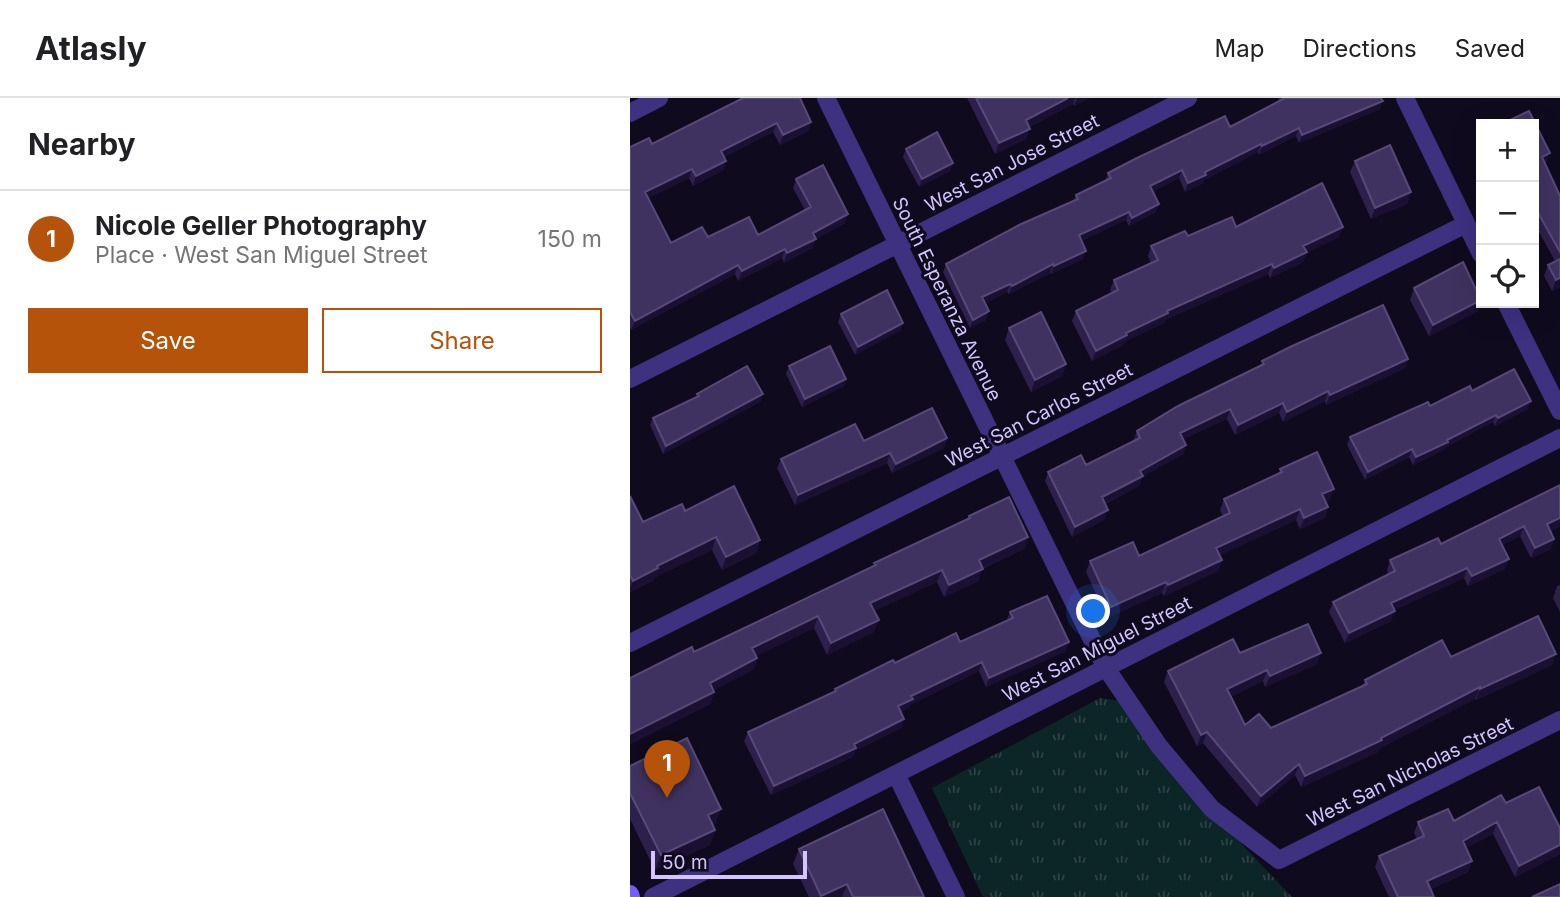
<!DOCTYPE html>
<html lang="en">
<head>
<meta charset="utf-8">
<style>
  body { margin:0; font-family:Inter,sans-serif; background:#f6f6f6; color:#202124 }
  .controls { position:absolute; right:21px; top:21px; display:grid; overflow:hidden; border-radius:0px; box-shadow:0 7px 28px #0002 }
  .controls button { width:63px; height:63px; display:grid; place-items:center; padding:0; border:0; border-bottom:2px solid #e0e0e0; background:#fff; color:#202124; font:35px sans-serif }
  .scale { position:absolute; left:21px; bottom:18px; width:156px; box-sizing:border-box; padding-left:7px; border:4px solid #d3c5ff; border-top:0; font-size:19px; line-height:24px; white-space:nowrap; color:#d3c5ff; -webkit-text-stroke:5px #0f0a1d; paint-order:stroke }
  .you { position:absolute; left:464px; top:514px; width:24px; height:24px; margin:-18px; border:5px solid #fff; border-radius:50%; background:#1a73e8; box-shadow:0 0 0 10px #1a73e833 }
  .badge { display:grid; place-items:center; width:46px; height:46px; border-radius:50%; background:#b45309; color:#fff; font-size:23px; font-weight:700 }
  .pin { position:absolute; translate:-50% -58px; filter:drop-shadow(0 2px 4px #0008) }
  .pin::after { content:''; position:absolute; top:37px; width:24px; height:21px; background:inherit; clip-path:polygon(0 0,100% 0,50% 100%) }
  .list { margin:0; padding:0; list-style:none }
  h2 { display:flex; justify-content:space-between; align-items:center; height:91px; margin:0; padding:0 28px; font-size:30px }
  h2 small { font-size:23px; font-weight:400; color:#757577 }
  .list li { display:grid; grid-template-columns:46px 1fr auto; gap:21px; align-items:center; box-sizing:border-box; height:98px; padding:0 28px; border-top:2px solid #e0e0e0 }
  .list b { display:block; font-size:26px; white-space:nowrap }
  .list p { margin:0; font-size:23px; white-space:nowrap; color:#757577 }
  .list em { font-size:23px; font-style:normal; color:#757577 }
  .actions { display:flex; gap:14px; padding:21px 28px }
  .actions a { flex:1; padding:16px 0; border:2px solid #b45309; border-radius:0px; text-align:center; font-size:24px; color:#b45309 }
  .actions .main { background:#b45309; color:#fff }
  .icon { flex:none; width:38px; height:38px; fill:none; stroke:currentColor; stroke-width:2; stroke-linecap:round; stroke-linejoin:round }
  .map { position:relative; flex:none; width:930px; height:799px; overflow:hidden }
  header { display:flex; align-items:center; gap:42px; box-sizing:border-box; height:98px; padding:0 35px; background:#fff; border-bottom:2px solid #e0e0e0 }
  header strong { font-size:33px }
  nav { display:flex; gap:38px; margin-inline-start:auto; font-size:24px }
  main { display:flex }
  aside { flex:1; background:#fff }
  .map>svg:first-child { display:block }
  .grass { fill:url(#grass-tufts) }
  .lines { fill:none; stroke-linecap:round; stroke-linejoin:round }
  .street { stroke:#3d3180; stroke-width:18 }
  .secondary { stroke:#745cff; stroke-width:18 }
  .wall { fill:#2e204c }
  .shaded-wall { fill:#1a1031 }
  .building { fill:#403260; stroke:#574979; stroke-width:2 }
  .labels { text-anchor:middle; dominant-baseline:central; stroke-width:6; stroke-linejoin:round; paint-order:stroke }
  .street-label { font-size:19px; fill:#d3c5ff; stroke:#0f0a1d }
</style>
</head>
<body>
<header>
<strong>Atlasly</strong>
<nav><a>Map</a><a>Directions</a><a>Saved</a></nav>
</header>
<main>
<aside>
<h2>Nearby<small></small></h2>
<ul class="list">
<li><span class="badge">1</span><div><b>Nicole Geller Photography</b><p>Place · West San Miguel Street</p></div><em>150 m</em></li>
</ul>
<div class="actions"><a class="main">Save</a><a>Share</a></div>
</aside>
<div class="map">
<svg width="930" height="799" viewBox="0 0 930 799">
  <defs>
    <pattern id="grass-tufts" width="24" height="20" patternUnits="userSpaceOnUse" patternTransform="scale(1.75)"><rect width="24" height="20" fill="#0c2527"/><path d="M3 7l-1-3M5 7V3M7 7l1-3M15 17l-1-3M17 17v-4M19 17l1-3" fill="none" stroke="#2e4347"/></pattern>
  </defs>
  <rect width="100%" height="100%" fill="#0f0a1d"/>
  <path class="grass" d="M470 600 498 604 537 667 662 799H353L302 690Z"/>
  <g class="lines">
    <path class="street" d="M196 0 476 570 529 648 582 711 649 762 930 622
      M775 0 851 156
      M0 15 29 0
      M876 205 930 313
      M0 281 558 0
      M0 545 836 126
      M266 676 326 799
      M23 799 930 340"/>
    <path class="secondary" d="M0 796 1 799"/>
  </g>
  <path class="wall" d="M113 0 181 24 178 33 150 47 143 34 94 59 96 63 93 72 63 88 59 80 18 100 41 145 78 139 128 137 175 112 163 90 166 81 215 125 186 141 182 150 154 165 152 160 108 183 105 176 1 232 0 230V49L22 46Z
    M337 0H459L444 8 443 6 399 29 396 41 365 56Z
    M648 0H751L750 11 669 45 666 38 629 57 628 54 574 82 573 85 555 94 549 80 522 94 526 114 499 128 496 122 451 143 453 161 421 176 420 175 379 196 377 194 355 205 356 222 340 230 313 174 316 166 443 103 446 97 475 83 478 75 600 29 650 4Z
    M904 26 916 66H915L930 98V189L922 193 914 178 918 167 925 163 904 125Z
    M851 36V56L847 47Z
    M276 51 323 65 320 73 289 89 273 59Z
    M725 63 781 94 777 106 741 121 720 74Z
    M606 129 709 139 677 154 673 164 640 180 638 176 535 222 534 225 494 244 493 247 462 263 442 223 446 213 482 195 480 192 484 182 521 165 518 158 521 148 558 138Z
    M784 190 848 213 799 238 780 202Z
    M211 216 271 232 225 257 208 224Z
    M379 230 436 266 432 278 401 294 375 242Z
    M778 261 775 270 696 307 695 303 653 324 649 315 605 337 597 321 553 341 556 347 553 356 512 379 509 388 475 406 478 412 474 422 442 439 415 383 418 374 456 367 503 343 507 333 630 268 632 263Z
    M159 268 216 281 214 288 172 309 156 276Z
    M842 293 898 311 865 328 863 324 816 349 815 351 783 367 779 359 735 382 717 347 720 339Z
    M67 296H133L130 304 33 356 20 327 23 320 66 299Z
    M317 340 314 350 262 375 257 365 165 407 147 370 151 361 234 343Z
    M650 371 700 402 696 404 698 409 695 420 670 431 666 422 590 457 592 462 588 473 534 498 532 495 477 520 456 474 460 463 509 458 593 419 590 412 594 401 649 375Z
    M930 387V428L921 433 924 441 921 451 901 460 890 438 872 447 875 471 838 488 834 480 764 512 761 523 715 545 699 514 703 504 758 476 757 472 760 462 811 446Z
    M0 398 13 424 55 413 130 442 126 455 92 472 82 452 25 479 24 482 0 494Z
    M339 418 398 439 394 451 352 471 348 483 314 499 307 484 244 513V534L197 557 184 530 126 558 127 560 123 572 83 592 84 594 80 606 0 646V580L64 554 243 469 244 465 337 422Z
    M930 487V514L923 500 927 488Z
    M380 514 436 553 356 589 349 573 280 607 279 610 271 614 274 621 271 630 225 653 223 659 141 697 114 643 118 634 204 594 205 591 265 565 330 544 377 522Z
    M610 555 687 566 635 589 633 583 600 599 615 627 641 630 732 588 735 582 821 559 926 556 922 567 846 602 845 601 750 650 748 654 671 689 665 677 627 709 573 645 567 648 534 584 538 573Z
    M0 668 86 725 83 727 85 732 80 747 25 772 0 721Z
    M876 705 930 730V756L885 779 863 736 836 750 842 763 838 774 801 791 804 799H759L745 769 749 758 787 741 784 735 788 724 824 723Z
    M169 751 294 799H179L163 766Z"/>
  <path class="shaded-wall" d="M438 0H445L443 6 392 32 396 22Z
    M447 0H459L444 8Z
    M753 3 750 11 669 45 672 37Z
    M181 24 178 33 150 47 153 37Z
    M147 25 143 34 88 63 91 53Z
    M669 30 666 38 629 57 632 48Z
    M400 31 396 41 365 56 369 45Z
    M631 46 628 54 574 82 573 85 555 94 558 85 575 74Z
    M920 55 916 66 908 70 912 59Z
    M96 63 93 72 63 88 66 78Z
    M323 65 320 73 289 89 292 81Z
    M62 71 59 80 11 103 15 94Z
    M552 72 549 80 517 97 520 88Z
    M781 94 777 106 741 121 745 110Z
    M529 106 526 114 499 128 502 120Z
    M499 114 496 122 446 146 449 137Z
    M218 116 215 125 186 141 182 150 154 165 157 155 183 135Z
    M713 129 709 139 677 154 673 164 640 180 644 170 673 148Z
    M155 151 152 160 108 183 112 173Z
    M456 153 453 161 421 176 424 168Z
    M423 166 420 175 379 196 382 188Z
    M642 166 638 176 535 222 534 225 494 244 493 247 462 263 466 253 496 235 537 213Z
    M108 167 105 176 1 232 5 223Z
    M930 180V189L922 193 926 182Z
    M380 186 377 194 349 208 352 199Z
    M851 202 848 213 799 238 803 227Z
    M359 213 356 222 340 230 343 222Z
    M273 225 271 232 225 257 228 249Z
    M778 261 775 270 696 307 700 297Z
    M436 266 432 278 401 294 405 282Z
    M216 281 214 288 172 309 175 301Z
    M698 293 695 303 653 324 657 314Z
    M133 296 130 304 33 356 36 348Z
    M901 303 898 311 865 328 868 320Z
    M653 305 649 315 605 337 608 327Z
    M600 311 597 321 546 344 550 335Z
    M866 317 863 324 816 349 815 351 783 367 786 359 817 342Z
    M317 340 314 350 262 375 266 366Z
    M556 347 553 356 512 379 509 388 468 409 472 399 510 373Z
    M782 351 779 359 735 382 738 374Z
    M260 355 257 365 165 407 168 397Z
    M704 391 700 402 689 407 692 396Z
    M698 409 695 420 670 431 674 420Z
    M670 411 666 422 582 461 586 450Z
    M478 412 474 422 442 439 445 429Z
    M930 420V428L914 436 917 426Z
    M894 428 890 438 865 451 869 441Z
    M86 439 82 452 25 479 24 482 0 494V490L3 483 27 468Z
    M398 439 394 451 344 474 349 462Z
    M924 441 921 451 901 460 905 450Z
    M130 442 126 455 92 472 96 459Z
    M879 461 875 471 838 488 842 478Z
    M592 462 588 473 534 498 538 487Z
    M837 470 834 480 757 515 761 505Z
    M353 471 348 483 314 499 319 487Z
    M312 472 307 484 236 517 240 505Z
    M536 484 532 495 477 520 481 509Z
    M765 513 761 523 715 545 719 535Z
    M188 518 184 530 118 562 122 550Z
    M249 522 244 534 197 557 201 545Z
    M439 544 436 553 356 589 359 580Z
    M691 555 687 566 635 589 640 578Z
    M926 556 922 567 846 602 850 591Z
    M127 560 123 572 75 597 80 585Z
    M352 564 349 573 280 607 279 610 265 617 268 608 281 598Z
    M637 572 633 583 592 603 597 591Z
    M850 589 845 601 750 650 748 654 671 689 675 678Z
    M84 594 80 606 0 646V636Z
    M274 621 271 630 225 653 223 659 141 697 144 688 224 646Z
    M577 634 573 645 567 648 571 637Z
    M669 666 665 677 627 709 631 698Z
    M91 711 86 725 73 732 78 717Z
    M867 724 863 736 829 754 833 743Z
    M85 732 80 747 25 772 31 757Z
    M930 747V756L885 779 889 768Z
    M842 763 838 774 793 794 797 783Z
    M217 786 212 799H190L191 798Z"/>
  <path class="building" d="M113 0H170L181 24 153 37 147 25 91 53 96 63 66 78 62 71 15 94 41 145 72 129 78 139 119 119 128 137 181 109 166 81 193 67 218 116 183 135 186 141 157 155 155 151 112 173 108 167 5 223 0 214V49L19 40 22 46Z
    M346 0H438L396 22 400 31 369 45Z
    M655 0H751L753 3 672 37 669 30 632 48 631 46 575 74 576 77 558 85 552 72 520 88 529 106 502 120 499 114 449 137 456 153 424 168 423 166 382 188 380 186 352 199 359 213 343 222 316 166 389 127 448 101 446 97 481 80 478 75 505 61 595 18 600 29Z
    M899 13 920 55 912 59 930 98V154L906 111 904 112V26H872Z
    M307 34 323 65 292 81 276 51Z
    M760 47 781 94 745 110 725 63Z
    M692 85 713 129 673 148 677 154 644 170 642 166 537 213 538 215 496 235 497 237 466 253 446 213 488 192 484 182 528 162 521 148 555 133 558 138 602 119 606 129Z
    M930 161V180L926 182 918 167Z
    M833 164 851 202 803 227 784 190Z
    M257 192 273 225 228 249 211 216Z
    M753 207 778 261 700 297 698 293 657 314 653 305 608 327 600 311 550 335 556 347 510 373 513 378 472 399 478 412 445 429 418 374 451 357 456 367 510 340 507 333 548 308 634 266 632 263 660 249Z
    M411 214 436 266 405 282 379 230Z
    M200 248 216 281 175 301 159 268Z
    M117 268 133 296 36 348 23 320 69 298 67 296Z
    M884 271 901 303 868 320 866 317 817 342 818 344 786 359 782 351 738 374 720 339 798 304 800 308 840 288 842 293Z
    M302 310 317 340 266 366 260 355 168 397 151 361 225 326 234 343Z
    M687 354 704 391 692 396 698 409 674 420 670 411 586 450 592 462 538 487 536 484 481 509 460 463 503 444 509 458 600 415 594 401 652 374 650 371Z
    M930 387V420L917 426 924 441 905 450 894 428 869 441 879 461 842 478 837 470 761 505 765 513 719 535 703 504 765 473 760 462 808 440 811 446Z
    M104 388 130 442 96 459 86 439 27 468 28 470 3 483 0 477V398L13 424 52 406 55 413Z
    M379 399 398 439 349 462 353 471 319 487 312 472 240 505 249 522 201 545 188 518 122 550 127 560 80 585 84 594 0 636V580L62 549 64 554 246 467 244 465 340 420 339 418Z
    M417 498 439 544 359 580 352 564 281 598 283 601 268 608 274 621 224 646 226 650 144 688 118 634 206 593 205 591 263 562 265 565 326 535 330 544 383 520 380 514Z
    M908 518 926 556 850 591V589L751 640 752 642 675 678 669 666 631 698 577 634 571 637 538 573 603 541 610 555 678 526 691 555 640 578 637 572 597 591 615 627 629 616 641 630 737 586 735 582 812 542 821 559Z
    M57 640 91 711 78 717 85 732 31 757 0 695V668Z
    M909 689 930 730V747L889 768 867 724 833 743 842 763 797 783 804 799H768L749 758 794 738 788 724 818 711 824 723 871 697 876 705Z
    M253 711 294 799H223L217 786 191 798 169 751Z
    M930 786V799H902Z"/>
  <g class="labels">
    <g class="street-label">
      <text transform="translate(382 65) rotate(-27)">West San Jose Street</text>
      <text transform="translate(317 201) rotate(64)">South Esperanza Avenue</text>
      <text transform="translate(409 317) rotate(-27)">West San Carlos Street</text>
      <text transform="translate(467 551) rotate(-27)">West San Miguel Street</text>
      <text transform="translate(780 674) rotate(-26)">West San Nicholas Street</text>
    </g>
  </g>
</svg>
<div class="controls">
<button>+</button>
<button>−</button>
<button><svg class="icon" aria-label="locate" viewBox="0 0 24 24"><circle cx="12" cy="12" r="6"/><path d="M12 2v4M12 18v4M2 12h4M18 12h4"/></svg></button>
</div>
<div class="scale">50 m</div>
<div class="you"></div>
<div class="pin badge" style="left:37px;top:700px">1</div>
</div>
</main>
</body>
</html>
